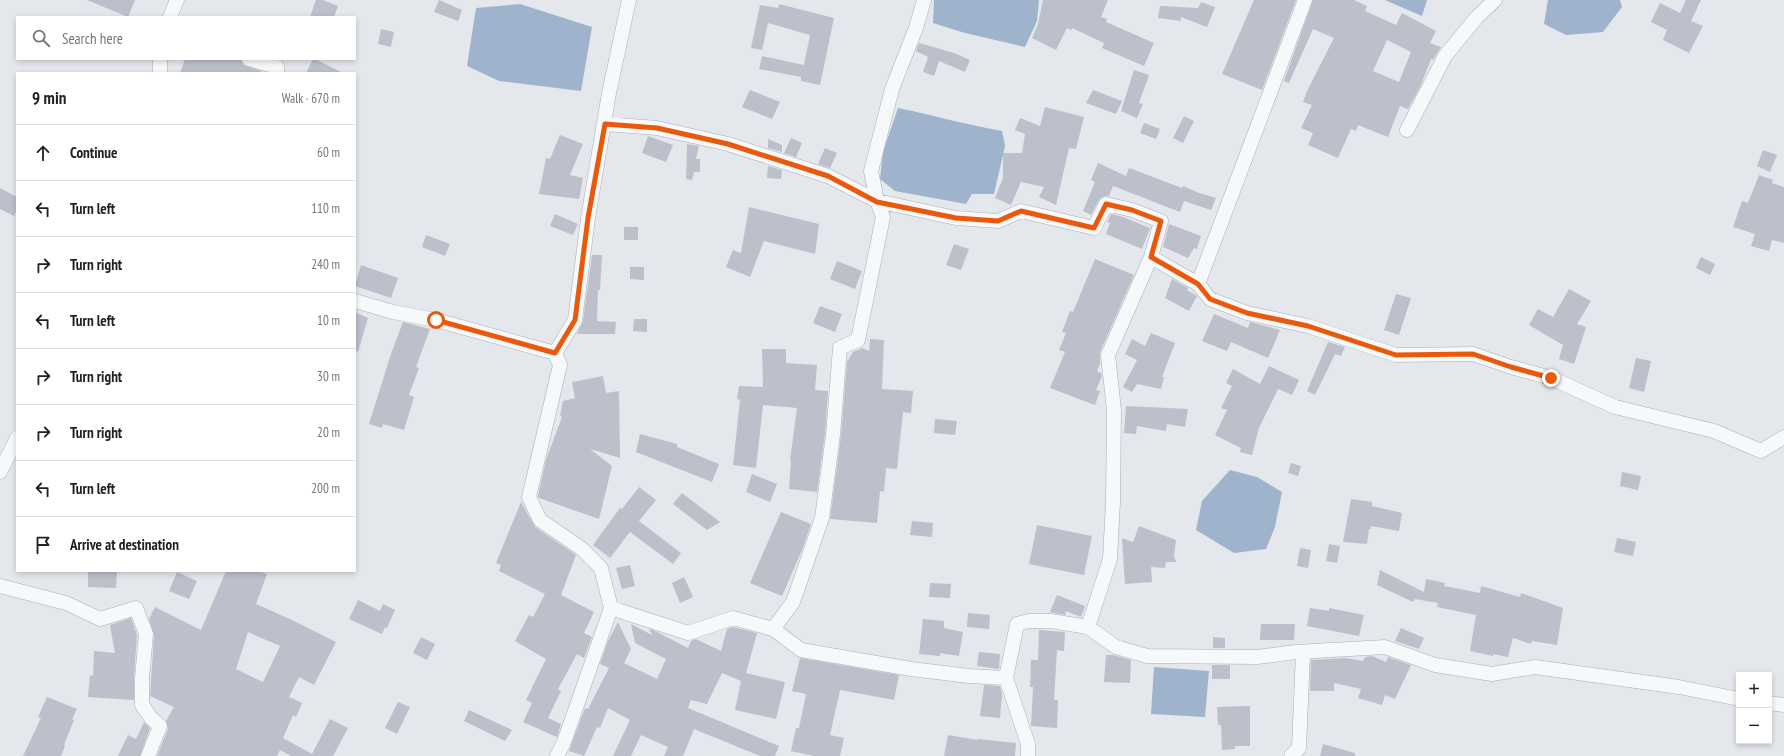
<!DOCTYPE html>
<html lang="en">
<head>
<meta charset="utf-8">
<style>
  body { margin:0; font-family:"PT Sans Narrow",sans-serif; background:#f6f6f6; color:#202124 }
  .controls { position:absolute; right:12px; bottom:12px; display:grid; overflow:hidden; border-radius:0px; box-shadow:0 2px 6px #0003 }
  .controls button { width:36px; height:36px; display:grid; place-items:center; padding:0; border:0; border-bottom:1px solid #e0e0e0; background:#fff; color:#202124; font:20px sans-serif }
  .stop { position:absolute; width:12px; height:12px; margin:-9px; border:3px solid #ea580c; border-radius:50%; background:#fff }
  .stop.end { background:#ea580c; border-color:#fff; box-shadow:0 1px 4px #0008 }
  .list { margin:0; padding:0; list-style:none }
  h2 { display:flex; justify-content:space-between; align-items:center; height:52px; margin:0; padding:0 16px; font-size:17px }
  h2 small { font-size:13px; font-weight:400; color:#757577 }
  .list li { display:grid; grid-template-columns:26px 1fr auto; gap:12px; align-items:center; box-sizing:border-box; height:56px; padding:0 16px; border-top:1px solid #e0e0e0 }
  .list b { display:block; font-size:15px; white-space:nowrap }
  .list em { font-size:13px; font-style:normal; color:#757577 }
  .icon { flex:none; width:22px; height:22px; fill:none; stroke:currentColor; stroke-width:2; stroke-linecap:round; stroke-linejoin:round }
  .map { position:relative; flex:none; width:1784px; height:756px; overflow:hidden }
  .search { position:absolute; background:#fff; box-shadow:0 2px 6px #0003; left:16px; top:16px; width:340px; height:44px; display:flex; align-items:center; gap:10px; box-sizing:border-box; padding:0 14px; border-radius:0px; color:#757577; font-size:15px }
  .panel { position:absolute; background:#fff; box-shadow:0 2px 6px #0003; left:16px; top:72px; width:340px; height:500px; border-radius:0px }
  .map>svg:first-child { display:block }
  .water { fill:#9fb4cc }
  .building { fill:#bbc0ca; fill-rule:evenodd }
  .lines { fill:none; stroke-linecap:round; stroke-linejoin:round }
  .street-casing { stroke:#a9aeb7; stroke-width:15 }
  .street { stroke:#f7f8fa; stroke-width:14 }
  .route { stroke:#ea580c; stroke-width:5 }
</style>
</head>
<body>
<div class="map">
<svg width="1784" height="756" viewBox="0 0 1784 756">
  <rect width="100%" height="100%" fill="#e4e7ec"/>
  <path class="water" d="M934 0H1039L1037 21 1025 47 965 33 933 23Z
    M1385 0H1427L1422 16Z
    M1548 0H1620L1622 7 1603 32 1566 35 1544 24Z
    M520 4 592 27 581 91 499 81 467 66 476 8Z
    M898 108C933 115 967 125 1002 131L1005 146 994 194H972L966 204 895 191 880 179 883 152Z
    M1230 470 1257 477 1282 492 1275 527 1266 549 1234 553 1196 530 1202 501Z
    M1154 667 1209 671 1205 717 1151 714Z"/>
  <path class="building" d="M87 0H135L128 17Z
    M316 0H323L338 6 334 17H310Z
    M439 0 462 10 458 21 434 12Z
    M1043 0H1108L1101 17 1107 19 1106 22 1154 43 1144 66 1102 48 1104 43 1072 28V30L1067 28 1056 50 1032 38 1038 24Z
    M1254 0H1296L1262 90 1222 74Z
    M1313 0H1354L1367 6 1365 11 1396 25 1402 13 1436 31 1430 43 1441 47 1433 60 1431 59 1420 87 1408 109 1400 106 1388 137 1358 125 1356 131 1351 129 1338 158 1308 145 1313 133 1301 128 1312 105 1303 102 1307 91 1334 38 1313 29 1289 83 1284 81ZM1387 40 1411 52 1399 82 1373 71Z
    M1686 0H1701L1691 21 1703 26 1689 53 1663 40 1667 30 1651 22 1660 3 1680 13Z
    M1201 2 1215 7 1207 27 1181 17V21L1158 18 1160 6 1198 8Z
    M779 4 834 18 820 85 801 81V77L759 69 762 56 804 65 810 35 768 23 762 50 751 48 760 5 778 8Z
    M381 29 394 32 391 47 378 44Z
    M919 43 954 53 970 60 965 72 939 61 934 76 923 72 928 57 916 51Z
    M185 59H241L243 65 261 71V73H180Z
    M313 59H315L343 73H306Z
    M1134 70 1149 75 1139 103 1143 104 1137 118 1121 111Z
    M750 90 780 102 772 119 742 107Z
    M1093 90 1122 101 1116 114 1086 103Z
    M1045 107 1084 117 1076 149 1069 148 1056 205 1039 197 1044 187 1021 182 1011 205 995 198 1003 178V153H1022L1025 134 1015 130 1020 118 1040 126Z
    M1184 116 1194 121 1183 143 1173 138Z
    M1144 123 1160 129 1156 139 1140 133Z
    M560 135 583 144 570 175 583 178 579 199 539 194 546 158 550 159Z
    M648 136 673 145 666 162 642 153Z
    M791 138 802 143 796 157 784 153Z
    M768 139 782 145V152L768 148Z
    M687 144 699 146 696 159H700V172H694L692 180 686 179Z
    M825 148 837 153 830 168 818 164Z
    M1763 150 1777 155 1770 172 1757 166Z
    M1098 163 1126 176 1129 168 1182 188 1183 186 1199 193 1216 198 1211 210 1184 201 1180 212 1113 186 1109 196H1104L1099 200 1091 215 1083 211 1095 182 1091 180Z
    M768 166 782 170 781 179 767 178Z
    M1759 175 1773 180 1772 183 1784 187V243L1772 240 1769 251 1751 246 1755 234 1733 227 1742 201 1748 203Z
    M0 188 17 197V210L14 216 0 209Z
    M749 207 819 224 815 254 764 241 750 277 726 267 733 250 741 253Z
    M555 214 578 224 573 235 550 226Z
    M1111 214 1123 217 1150 228 1142 249 1106 234 1110 223 1107 222Z
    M1169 224 1201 236 1197 249 1194 248 1188 258 1163 247Z
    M624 227H638V240H624Z
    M426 235 450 244 445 256 422 247Z
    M954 244 969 249 961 270 946 265Z
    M592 255H602L600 290H598L597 321 616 322 615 334H577L583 321Z
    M1701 257 1715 264 1710 275 1696 268Z
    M1095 259 1134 275 1100 352V363L1097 371 1101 373 1102 376 1096 390 1100 391 1095 405 1050 388 1065 352 1059 350 1066 333 1062 332 1070 311 1073 312Z
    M837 261 862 271 855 289 830 279Z
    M361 265 398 278 391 298 355 286Z
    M630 267H644V280L630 279Z
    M1172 279 1188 288 1187 290 1197 296 1189 311 1165 298Z
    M1569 289 1591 301 1577 324 1586 327 1574 364 1559 359 1563 345 1529 325 1538 309 1553 317Z
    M1396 294 1411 298 1399 335 1384 330Z
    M820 306 842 314 835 332 813 323Z
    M355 312 368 318 358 352 355 351Z
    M1214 314 1248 328 1250 322 1280 330 1268 358 1231 342 1227 351 1202 341Z
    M634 319H647V332L633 331Z
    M403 322 430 329 416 367 419 368 409 395 414 397 404 430 383 424 382 428 369 424 391 354Z
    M1151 333 1175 343 1162 377H1164L1161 389 1137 384 1132 392 1123 387 1137 360 1125 354 1132 339 1145 346Z
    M870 339 884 340 882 389 913 391 911 413 903 412 897 469 886 468 884 492 880 491 877 523 830 519 841 436 847 362 853 352 862 348 869 351Z
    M1328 342 1345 347 1341 356 1335 354 1315 395 1307 391Z
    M762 349H786V363L817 365 815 390 828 391 825 434 817 492 789 489 791 461 790 460 797 408 763 405 756 468 733 465 740 400 737 399 739 386 763 387Z
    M1636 358 1651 361 1644 392 1629 388Z
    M1269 366 1299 380 1292 395 1278 389 1259 428 1252 455 1240 452 1241 448 1215 435 1227 410 1221 408 1232 386 1226 383 1233 369 1260 384Z
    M603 376 606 393 619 391 620 458 590 449 612 466 599 519 539 498 538 496 546 460 562 417 560 416 563 401 575 398 572 382Z
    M1126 406 1188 409 1185 427 1167 424 1166 431 1137 426 1136 434 1124 433Z
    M935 419 957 421 955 435 934 433Z
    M640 434 677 444V447L719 464 712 482 636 452Z
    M1291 463 1301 466 1298 476 1288 473Z
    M1622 472 1641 476 1638 490 1620 486Z
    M752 474 777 484 770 502 746 492Z
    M639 487 656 500 639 521 681 553 673 564 630 532 610 558 593 545 620 508 622 509Z
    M682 493 720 522 707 530 673 504Z
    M1351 499 1372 502V506L1402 513 1399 531 1371 526V529H1369L1367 544 1343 542Z
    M521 502 535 527 576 555 561 595 594 612 584 633 592 637 584 658 577 654 558 689 561 691 548 718 561 724 557 737 523 722 532 703 526 700 546 659 515 641 529 615 533 617 545 594 499 571 501 565 496 563Z
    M781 512 811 524 802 550 782 596 750 583Z
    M912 521 933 523 932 537 910 535Z
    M1037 525 1092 536 1084 575 1029 564Z
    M1139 526 1176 540 1174 556 1176 562H1166L1165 568 1151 567 1152 582 1125 584 1122 538 1133 542Z
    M1617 538 1636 542 1633 556 1614 552Z
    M1329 544 1340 546 1337 563 1326 561Z
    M1300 548 1311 550 1308 568 1297 566Z
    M630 565 635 586 622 589 616 568Z
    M1380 570 1424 592 1426 579 1445 583 1444 586 1480 593 1481 586 1520 597 1521 593 1563 608 1557 645 1532 641 1531 644 1513 638 1508 657 1493 654V656L1470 651 1476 615 1437 607 1438 603 1415 599 1413 602 1377 585Z
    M88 571H117L116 588 88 587Z
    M226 571H259L267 574 256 604 292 620 336 642 314 685 299 677 289 697 302 703 296 717 293 715 283 738 312 754 330 719 348 728 333 756H291L280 750 277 756H157L168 729 166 721 174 707 150 696 154 635 149 619 155 607 201 630ZM248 632 280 646 263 682 236 669Z
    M177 572 197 581 189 599 169 591Z
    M684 577 693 597 680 603 672 583Z
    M930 583 951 584 950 598 929 597Z
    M1057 595 1085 606 1081 617 1066 611 1065 615 1050 612Z
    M358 600 380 611 383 604 395 610 387 628 385 627 382 634 349 619Z
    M1310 608 1329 611V608L1364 615 1359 636 1307 626Z
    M968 613 990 615 989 629 967 627Z
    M131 618 137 635 134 677V700L88 697 90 675 93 676 94 651 115 653 110 625Z
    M923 619 944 621V628L963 632 959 656 940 653V656L919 654Z
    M618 622 631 649 624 663 657 679 666 659 635 643 631 624 652 635 649 629 653 630 688 648 691 641 696 639 721 651 727 629 733 627 757 633 746 673 785 682 776 719 735 710 741 681 722 673 707 704 691 700 688 708 779 746 775 756H760L694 729 683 756H664L668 747 641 735 631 756H613L630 720 608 708 600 728 597 727 584 756 569 751 585 708 588 709 609 668 600 664 608 641Z
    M1261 624H1295L1294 640H1260Z
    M1401 628 1424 638 1419 649 1395 641Z
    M1039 630 1065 632 1064 651 1057 650 1054 700H1058L1057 728 1031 726 1033 687H1030L1031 660H1038Z
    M421 637 435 644 427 660 413 653Z
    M1213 637 1225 638V648H1213Z
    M979 652 1000 654 999 669 977 666Z
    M1106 655H1113L1131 660 1130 683 1104 682Z
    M1372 656 1386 662 1388 657 1411 665 1395 699 1385 695 1382 705 1358 698 1361 689 1334 683V691H1310L1311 660 1345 658 1363 661 1365 657Z
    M800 658 899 675 894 700 840 690 830 735 844 738 840 756H814L791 751 796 728H799L806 694 792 691Z
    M1212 665H1230V679H1212Z
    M984 685 1000 686 1002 694 1000 718 980 716Z
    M47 697 77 709 72 719 74 720 64 745 65 746 61 756H23L41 718 38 717Z
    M398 702 410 707 397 734 385 728Z
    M1250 706V746H1235V749L1222 750 1221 725H1218L1217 707Z
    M469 710 512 730 505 741 464 721Z
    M144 722 150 728 140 756H118L128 735 136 739Z
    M948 735 977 740V739L1016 743 1015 756H944Z
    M1323 744 1355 753V756H1320Z"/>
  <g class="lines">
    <defs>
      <path id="street" d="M1305 0 1198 284 1210 299 1247 313 1308 326 1396 355 1473 354 1511 367 1551 378 1615 407 1714 431 1761 451 1784 437
        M170 17 177 0
        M249 59 277 67V73
        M160 73V59
        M605 124 657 128 728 144 828 176 877 201 956 218 998 221 1021 211 1094 228 1106 204 1132 210 1161 221 1151 257
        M1407 130 1445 56 1477 17 1495 0
        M355 301 393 312 436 320 555 353
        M0 472 17 438
        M0 586 66 603 100 619 136 608 146 634 142 678V705L151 718 160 726 148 756
        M611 608 688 633 733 618 773 629 801 650 911 669 969 676 1006 678 1017 624 1029 621H1051L1088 627 1116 647 1147 656 1257 657 1296 652 1385 647 1435 665 1492 674 1535 667 1679 687 1739 699
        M1088 627 1110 559 1113 502 1114 410 1108 355 1151 257 1198 284
        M773 629 793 602 822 518 833 435 840 348 858 340 883 217 877 201 871 171 892 89 916 28 924 0
        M1006 678 1028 744V756
        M1769 703 1784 705
        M557 756 564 742 611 608 601 568 582 549 540 520 529 497 560 365 555 353 575 320 588 218 609 93 629 0
        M1291 756 1299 748 1303 652"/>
    </defs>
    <use href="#street" class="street-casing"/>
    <use href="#street" class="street"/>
  </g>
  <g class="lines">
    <path class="route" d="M436 320 555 353 575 320 588 218 605 124 657 128 728 144 828 176 877 202 956 218 998 221 1021 211 1094 228 1106 204 1132 210 1161 221 1151 257 1198 284 1210 299 1247 313 1308 326 1396 355 1473 354 1511 367 1551 378"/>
  </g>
</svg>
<div class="controls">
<button>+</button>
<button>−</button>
</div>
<div class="stop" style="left:436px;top:320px"></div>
<div class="stop end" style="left:1551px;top:378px"></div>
<div class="search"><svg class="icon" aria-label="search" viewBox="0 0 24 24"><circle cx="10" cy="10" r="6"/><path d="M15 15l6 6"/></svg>Search here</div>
<section class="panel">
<h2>9 min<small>Walk · 670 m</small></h2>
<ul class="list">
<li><svg class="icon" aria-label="ahead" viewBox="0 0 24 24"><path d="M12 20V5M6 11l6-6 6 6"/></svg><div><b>Continue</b></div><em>60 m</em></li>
<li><svg class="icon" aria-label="left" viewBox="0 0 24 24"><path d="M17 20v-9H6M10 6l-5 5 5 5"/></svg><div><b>Turn left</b></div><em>110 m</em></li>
<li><svg class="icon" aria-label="right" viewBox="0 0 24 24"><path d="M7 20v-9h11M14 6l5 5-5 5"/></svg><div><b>Turn right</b></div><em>240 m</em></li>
<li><svg class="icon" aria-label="left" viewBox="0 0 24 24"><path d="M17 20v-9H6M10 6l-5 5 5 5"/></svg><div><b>Turn left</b></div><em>10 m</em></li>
<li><svg class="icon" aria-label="right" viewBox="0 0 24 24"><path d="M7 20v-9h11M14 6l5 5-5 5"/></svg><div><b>Turn right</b></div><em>30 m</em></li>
<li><svg class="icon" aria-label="right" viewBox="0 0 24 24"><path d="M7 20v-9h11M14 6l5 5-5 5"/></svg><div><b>Turn right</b></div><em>20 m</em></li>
<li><svg class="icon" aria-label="left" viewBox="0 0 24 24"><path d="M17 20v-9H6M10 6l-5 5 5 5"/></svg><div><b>Turn left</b></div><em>200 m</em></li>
<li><svg class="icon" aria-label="arrive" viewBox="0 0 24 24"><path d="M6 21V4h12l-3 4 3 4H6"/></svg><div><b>Arrive at destination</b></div></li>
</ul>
</section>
</div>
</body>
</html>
